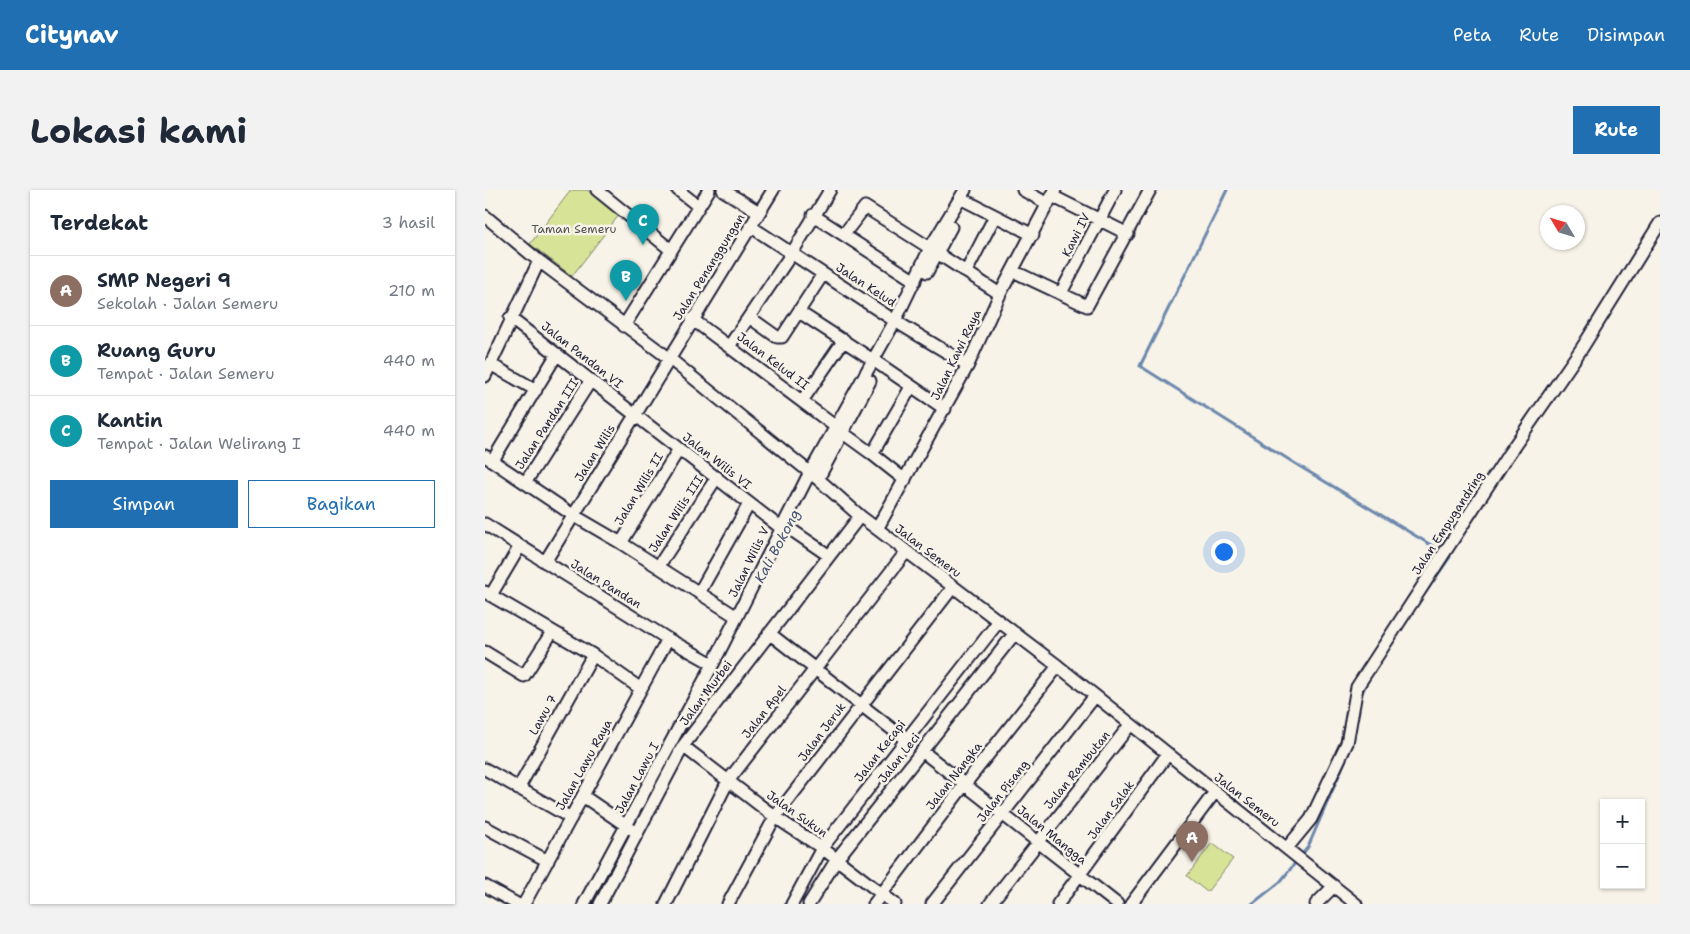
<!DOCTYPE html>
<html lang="id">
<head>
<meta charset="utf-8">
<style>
  body { margin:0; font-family:"Shantell Sans",sans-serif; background:#f2f2f3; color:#1f2937 }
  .controls { position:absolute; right:15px; bottom:15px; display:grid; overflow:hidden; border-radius:0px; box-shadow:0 1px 4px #0004 }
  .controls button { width:45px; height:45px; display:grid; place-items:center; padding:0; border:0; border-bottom:1px solid #e0e1e3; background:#fff; color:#1f2937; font:25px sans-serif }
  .compass { position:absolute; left:1055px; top:15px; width:45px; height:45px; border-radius:50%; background:#fff; box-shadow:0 1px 4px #0004; rotate:308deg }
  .you { position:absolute; left:738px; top:361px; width:18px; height:18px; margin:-12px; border:4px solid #fff; border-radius:50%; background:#1a73e8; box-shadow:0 0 0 8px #1a73e833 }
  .badge { display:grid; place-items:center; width:32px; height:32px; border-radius:50%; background:#1f6fb2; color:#fff; font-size:16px; font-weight:700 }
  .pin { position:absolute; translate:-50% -41px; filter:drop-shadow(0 1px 2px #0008) }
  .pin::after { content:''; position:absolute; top:26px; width:18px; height:15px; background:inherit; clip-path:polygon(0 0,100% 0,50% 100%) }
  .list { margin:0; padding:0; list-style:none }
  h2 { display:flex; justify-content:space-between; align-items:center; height:65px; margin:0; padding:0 20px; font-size:21px }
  h2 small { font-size:16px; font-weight:400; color:#747a83 }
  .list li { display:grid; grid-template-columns:32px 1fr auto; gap:15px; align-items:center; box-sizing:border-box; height:70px; padding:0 20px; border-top:1px solid #e0e1e3 }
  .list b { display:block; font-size:19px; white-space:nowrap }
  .list p { margin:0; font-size:16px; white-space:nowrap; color:#747a83 }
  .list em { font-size:16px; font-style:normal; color:#747a83 }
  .actions { display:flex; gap:10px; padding:15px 20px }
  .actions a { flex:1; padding:11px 0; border:1px solid #1f6fb2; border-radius:0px; text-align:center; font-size:18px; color:#1f6fb2 }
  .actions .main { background:#1f6fb2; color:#fff }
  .map { position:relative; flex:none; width:1175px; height:714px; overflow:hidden; border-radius:0px }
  header { display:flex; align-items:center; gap:30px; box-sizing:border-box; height:70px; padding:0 25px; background:#1f6fb2; color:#fff }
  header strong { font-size:24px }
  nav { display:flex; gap:28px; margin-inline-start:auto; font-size:18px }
  .intro { display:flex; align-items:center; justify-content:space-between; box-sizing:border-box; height:120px; padding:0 30px }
  h1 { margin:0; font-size:35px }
  .button { padding:12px 22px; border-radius:0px; background:#1f6fb2; color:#fff; font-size:18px; font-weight:700 }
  main { display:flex; gap:30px; padding:0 30px }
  aside { flex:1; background:#fff; border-radius:0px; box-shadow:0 1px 4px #0004 }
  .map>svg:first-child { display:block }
  .green { fill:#d7e497; stroke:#7c8369 }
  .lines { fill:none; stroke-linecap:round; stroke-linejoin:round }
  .stream { stroke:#6d88ad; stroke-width:3 }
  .minor-casing { stroke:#22223b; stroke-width:15 }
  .minor { stroke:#f7f3e8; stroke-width:11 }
  .labels { text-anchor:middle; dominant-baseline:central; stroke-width:5; stroke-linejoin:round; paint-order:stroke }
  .park-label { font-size:12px; fill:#4f5252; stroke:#f7f3e8 }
  .street-label { font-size:12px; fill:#22223b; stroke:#f7f3e8 }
  .water-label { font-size:14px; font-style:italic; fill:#485574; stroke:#f7f3e8 }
</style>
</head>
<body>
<header>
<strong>Citynav</strong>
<nav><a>Peta</a><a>Rute</a><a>Disimpan</a></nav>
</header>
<div class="intro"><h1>Lokasi kami</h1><a class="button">Rute</a></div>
<main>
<aside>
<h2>Terdekat<small>3 hasil</small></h2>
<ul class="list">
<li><span class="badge" style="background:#8d6e63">A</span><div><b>SMP Negeri 9</b><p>Sekolah · Jalan Semeru</p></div><em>210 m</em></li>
<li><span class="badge" style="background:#0f9aa8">B</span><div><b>Ruang Guru</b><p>Tempat · Jalan Semeru</p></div><em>440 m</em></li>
<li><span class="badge" style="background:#0f9aa8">C</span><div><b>Kantin</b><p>Tempat · Jalan Welirang I</p></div><em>440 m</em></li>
</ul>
<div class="actions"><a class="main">Simpan</a><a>Bagikan</a></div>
</aside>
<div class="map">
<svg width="1175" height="714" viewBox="0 0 1175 714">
  <rect width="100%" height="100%" fill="#f7f3e8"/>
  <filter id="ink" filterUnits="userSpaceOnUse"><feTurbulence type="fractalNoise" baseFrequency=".02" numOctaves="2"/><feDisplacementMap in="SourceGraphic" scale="10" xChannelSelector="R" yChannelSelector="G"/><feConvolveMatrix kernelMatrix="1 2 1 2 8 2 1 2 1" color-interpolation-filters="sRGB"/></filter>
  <g filter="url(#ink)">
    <path class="green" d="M86 0H102L134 25 87 86 45 54Z
      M727 653 748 669 722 702 702 686Z"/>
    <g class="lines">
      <path class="stream" d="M742 0 655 176 814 276 956 361
        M940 403 965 367
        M875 507 883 490
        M767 714 795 692 823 657 868 553 870 538"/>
      <defs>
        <path id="minor" d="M112 0 186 60
          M193 0 213 16
          M238 0 274 22
          M538 0 563 14
          M567 6 643 44
          M481 11 548 45
          M328 25 430 91
          M0 26 54 71 185 169 333 289 375 326 573 476 871 714
          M265 36 410 131 483 175
          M359 44 380 17 445 58
          M452 63 515 104
          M528 81 602 116 665 0
          M442 82 466 37
          M481 82 510 26
          M576 103 630 0
          M314 122 388 170
          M264 127 292 147H297L338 84
          M25 128 296 338
          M207 129 351 237
          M139 136 224 0
          M245 155 307 63 345 0
          M5 174 51 200
          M394 174 460 219
          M0 186 54 71
          M317 211 359 150
          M358 243 387 264 426 197
          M387 264 420 290
          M0 266 88 325 136 353 252 427
          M8 270 72 164
          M333 289 385 191
          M40 293 106 190
          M0 334 183 449 228 474
          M392 339 483 175 515 104 570 0
          M308 341 343 365
          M136 353 194 259
          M60 372 288 0
          M173 377 232 287
          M0 402 108 465 156 499
          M214 403 264 314
          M6 405 35 356
          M284 443 421 550
          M0 462 39 486 67 442
          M198 556 290 627 337 658 410 714
          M437 561 632 714
          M0 579 86 628
          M33 599 108 465
          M98 606 146 639
          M0 637 63 671
          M802 658 826 629 862 553 872 497 1023 265 1097 158 1175 33
          M0 696 32 714
          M39 714 183 449
          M99 714 228 474 321 290 410 131 445 58 480 0
          M115 714 198 556 375 326
          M181 714 243 591 421 362
          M243 714 290 627 468 397
          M307 714 337 658 514 431
          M324 714 352 669 530 443
          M389 714 480 594 573 476
          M447 714 610 506
          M505 714 645 535
          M573 714 682 565
          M646 714 730 602
          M831 714 849 696"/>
      </defs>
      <use href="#minor" class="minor-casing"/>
      <use href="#minor" class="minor"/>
    </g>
  </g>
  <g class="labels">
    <g class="park-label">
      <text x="89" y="39">Taman Semeru</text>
    </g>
    <g class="street-label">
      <text transform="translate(591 45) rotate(-63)">Kawi IV</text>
      <text transform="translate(224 77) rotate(-58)">Jalan Penanggungan</text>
      <text transform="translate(381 95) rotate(33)">Jalan Kelud</text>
      <text transform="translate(97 165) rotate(38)">Jalan Pandan VI</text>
      <text transform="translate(471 165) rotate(-64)">Jalan Kawi Raya</text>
      <text transform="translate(288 171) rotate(37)">Jalan Kelud II</text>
      <text transform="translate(62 234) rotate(-57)">Jalan Pandan III</text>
      <text transform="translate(110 263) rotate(-58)">Jalan Wilis</text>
      <text transform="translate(232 271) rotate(38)">Jalan Wilis VI</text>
      <text transform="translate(154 299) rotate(-59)">Jalan Wilis II</text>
      <text transform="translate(191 324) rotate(-57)">Jalan Wilis III</text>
      <text transform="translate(963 333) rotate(-57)">Jalan Empugandring</text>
      <text transform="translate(443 361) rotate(37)">Jalan Semeru</text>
      <text transform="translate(264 372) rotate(-64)">Jalan Wilis V</text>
      <text transform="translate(121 394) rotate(32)">Jalan Pandan</text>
      <text transform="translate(221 503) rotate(-53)">Jalan Murbei</text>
      <text transform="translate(279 522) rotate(-52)">Jalan Apel</text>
      <text transform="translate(58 525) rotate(-61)">Lawu 7</text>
      <text transform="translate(337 542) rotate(-53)">Jalan Jeruk</text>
      <text transform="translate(395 561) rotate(-52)">Jalan Kecapi</text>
      <text transform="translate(414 568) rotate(-52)">Jalan Leci</text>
      <text transform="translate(99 575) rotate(-61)">Jalan Lawu Raya</text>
      <text transform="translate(592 580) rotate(-51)">Jalan Rambutan</text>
      <text transform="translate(469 586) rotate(-52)">Jalan Nangka</text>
      <text transform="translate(152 588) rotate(-62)">Jalan Lawu I</text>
      <text transform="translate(518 601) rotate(-52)">Jalan Pisang</text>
      <text transform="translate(762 610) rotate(38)">Jalan Semeru</text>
      <text transform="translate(626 620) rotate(-54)">Jalan Salak</text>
      <text transform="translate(312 624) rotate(35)">Jalan Sukun</text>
      <text transform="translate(567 645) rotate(39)">Jalan Mangga</text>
    </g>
    <g class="water-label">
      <text transform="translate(292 356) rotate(-62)">Kali Bokong</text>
    </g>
  </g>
</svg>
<div class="controls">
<button>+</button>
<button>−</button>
</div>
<svg class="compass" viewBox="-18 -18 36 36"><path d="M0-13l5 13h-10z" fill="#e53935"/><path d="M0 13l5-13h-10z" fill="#747a83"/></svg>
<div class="you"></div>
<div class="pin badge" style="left:707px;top:672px;background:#8d6e63">A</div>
<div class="pin badge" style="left:141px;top:111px;background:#0f9aa8">B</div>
<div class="pin badge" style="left:158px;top:55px;background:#0f9aa8">C</div>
</div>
</main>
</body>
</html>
